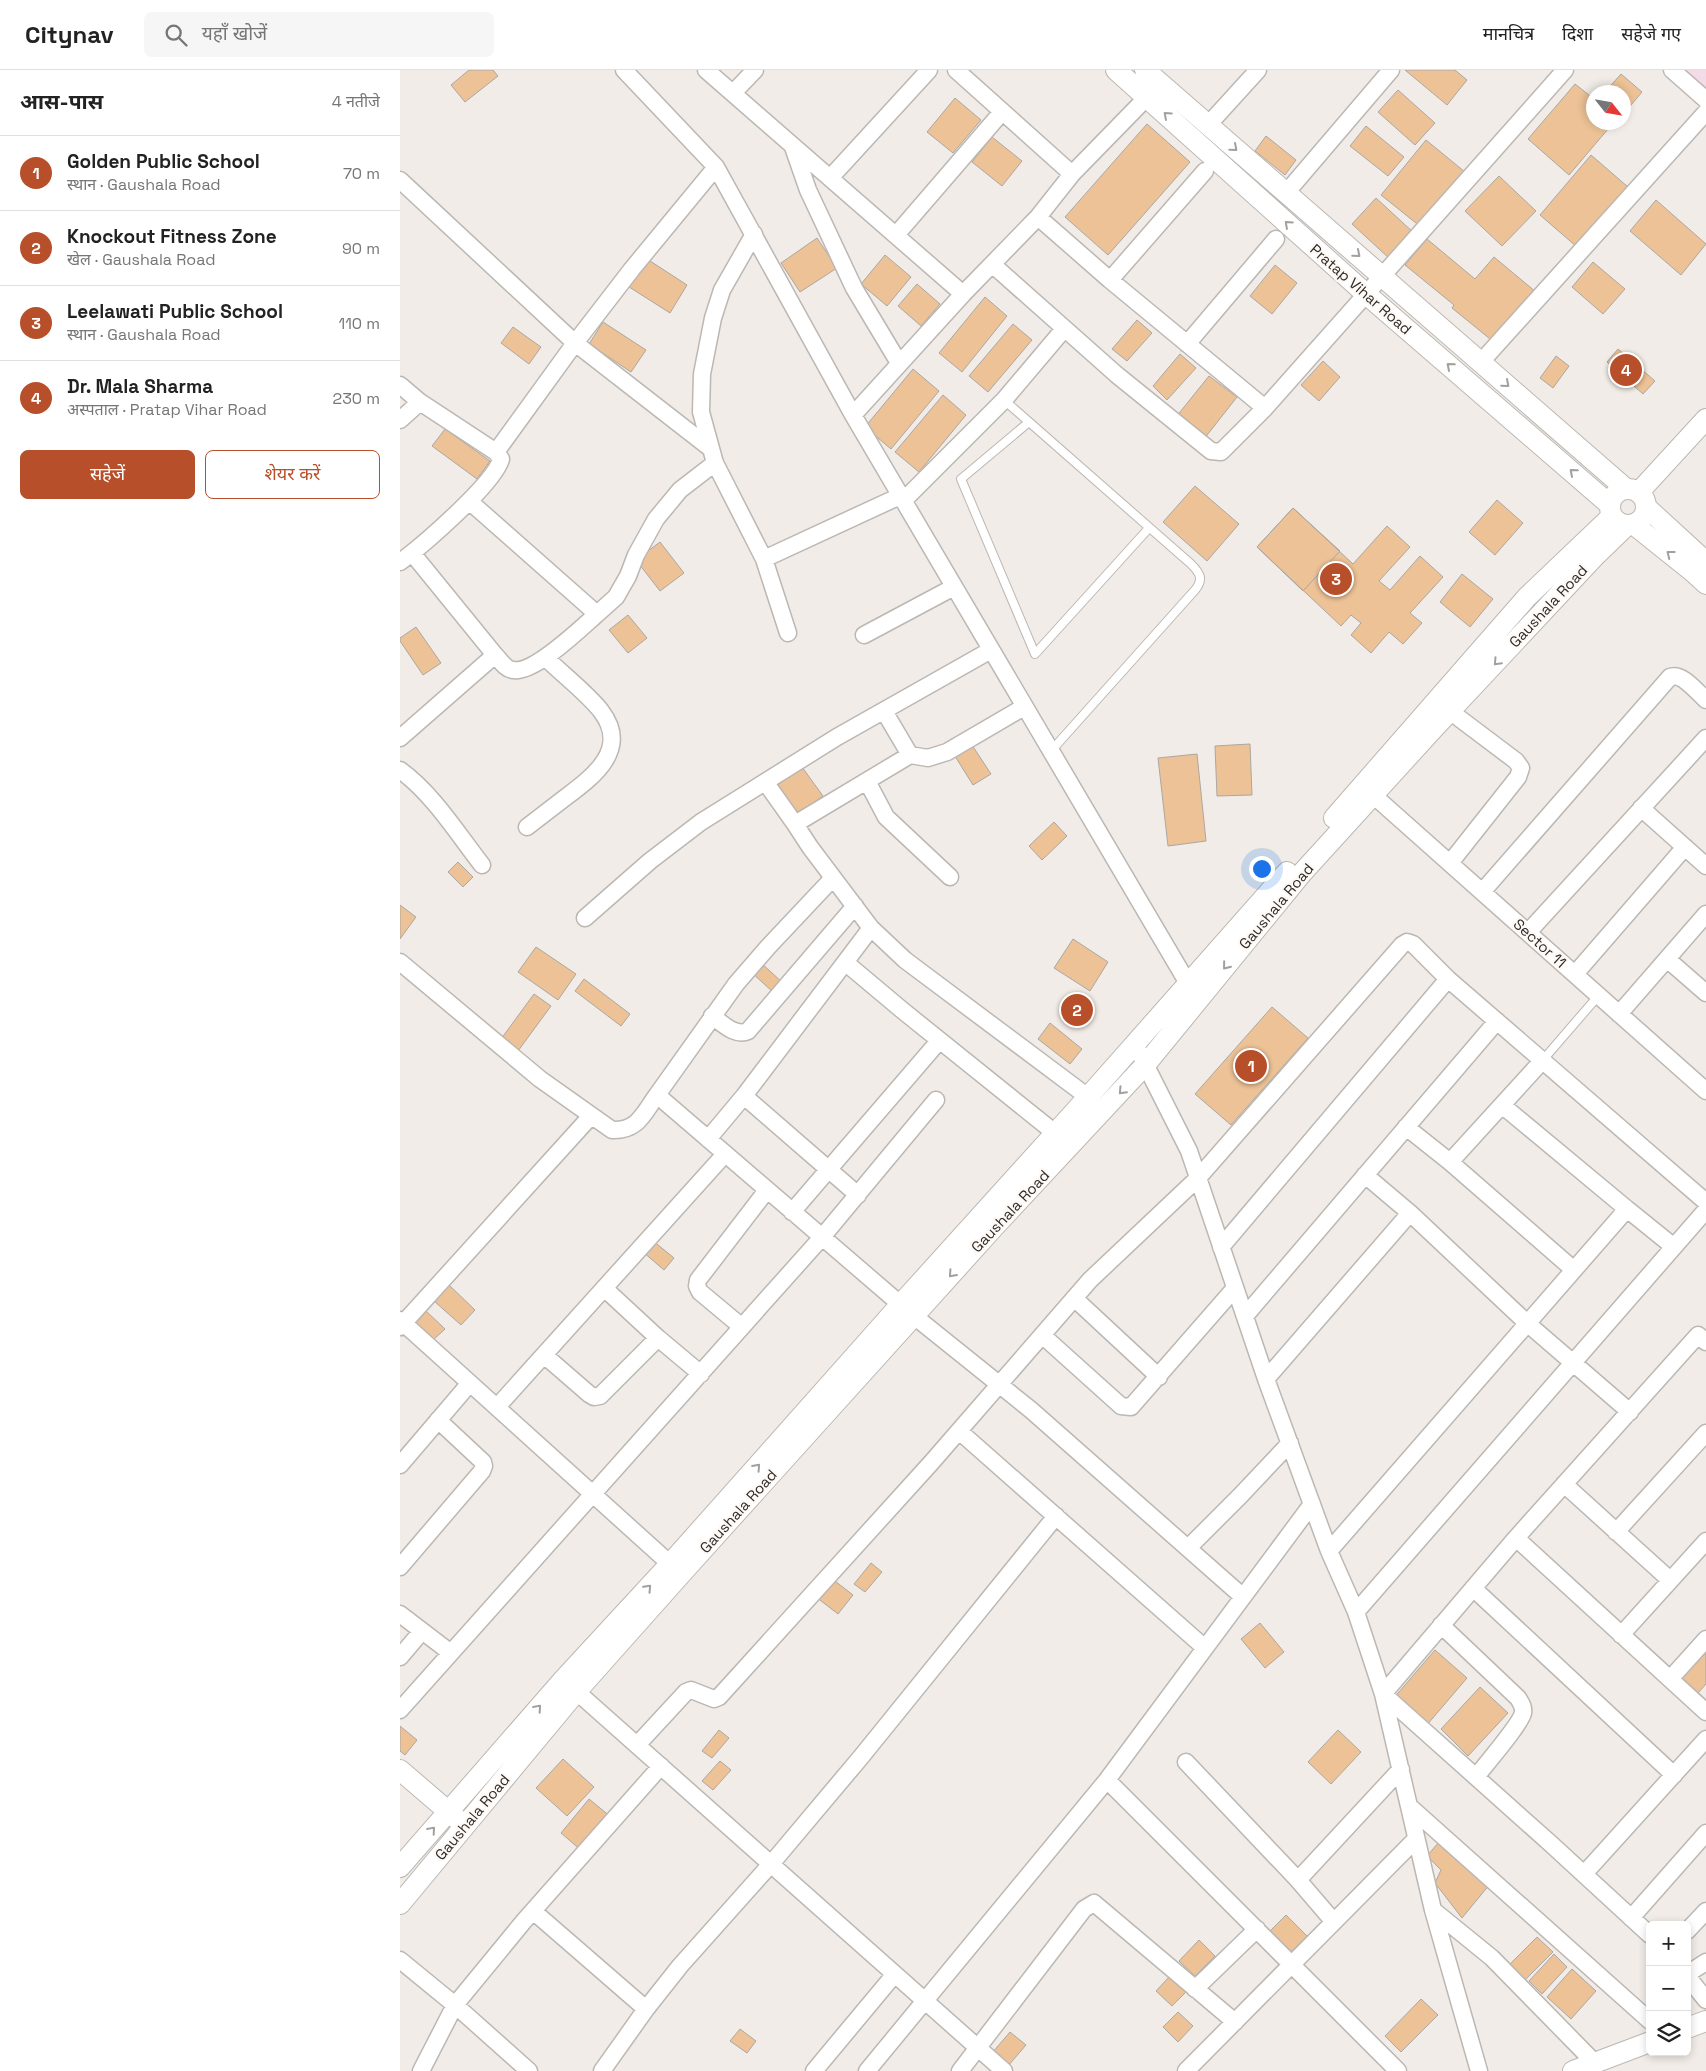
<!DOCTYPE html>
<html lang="hi">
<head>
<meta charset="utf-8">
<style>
  body { margin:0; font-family:"Space Grotesk","Noto Sans Devanagari",sans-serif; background:#f6f6f6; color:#222 }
  .controls { position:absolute; right:15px; bottom:15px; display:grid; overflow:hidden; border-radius:8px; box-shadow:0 2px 8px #0003 }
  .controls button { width:45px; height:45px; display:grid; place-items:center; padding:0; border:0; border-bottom:1px solid #e0e0e0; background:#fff; color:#222; font:25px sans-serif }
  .compass { position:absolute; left:1186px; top:15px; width:45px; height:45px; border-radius:50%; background:#fff; box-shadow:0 2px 8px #0003; rotate:121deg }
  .you { position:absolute; left:861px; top:798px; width:18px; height:18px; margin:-12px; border:4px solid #fff; border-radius:50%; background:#1a73e8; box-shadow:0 0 0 8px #1a73e833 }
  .badge { display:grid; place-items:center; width:32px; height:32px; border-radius:50%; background:#b74f2a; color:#fff; font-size:16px; font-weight:700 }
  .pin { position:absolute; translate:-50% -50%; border:2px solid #fff; box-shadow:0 1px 5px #0006 }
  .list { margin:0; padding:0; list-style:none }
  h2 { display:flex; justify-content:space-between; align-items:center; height:65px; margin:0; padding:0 20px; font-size:21px }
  h2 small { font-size:16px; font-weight:400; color:#767676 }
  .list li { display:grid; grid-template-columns:32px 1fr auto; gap:15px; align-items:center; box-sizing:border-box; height:75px; padding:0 20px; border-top:1px solid #e0e0e0 }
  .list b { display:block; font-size:19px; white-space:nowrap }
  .list p { margin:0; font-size:16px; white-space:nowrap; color:#767676 }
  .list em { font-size:16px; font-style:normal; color:#767676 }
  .actions { display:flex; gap:10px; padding:15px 20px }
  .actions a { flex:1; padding:11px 0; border:1px solid #b74f2a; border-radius:8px; text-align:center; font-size:18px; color:#b74f2a }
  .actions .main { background:#b74f2a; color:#fff }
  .icon { flex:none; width:28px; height:28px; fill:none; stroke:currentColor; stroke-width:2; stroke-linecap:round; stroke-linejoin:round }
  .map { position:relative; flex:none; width:1306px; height:2001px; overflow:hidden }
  header { display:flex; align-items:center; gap:30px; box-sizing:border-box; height:70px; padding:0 25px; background:#fff; border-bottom:1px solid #e0e0e0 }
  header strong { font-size:24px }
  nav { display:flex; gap:28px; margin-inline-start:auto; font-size:18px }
  .search { width:350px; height:45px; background:#f6f6f6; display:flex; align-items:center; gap:12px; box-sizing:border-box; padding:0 18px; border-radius:8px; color:#767676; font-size:19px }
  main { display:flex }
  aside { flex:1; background:#fff }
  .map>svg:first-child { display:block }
  .education { fill:#f3dce7 }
  .building { fill:#ecc296; stroke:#aba7a2 }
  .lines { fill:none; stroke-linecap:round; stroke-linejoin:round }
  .service-casing { stroke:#bcb7b2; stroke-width:10 }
  .minor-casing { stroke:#bcb7b2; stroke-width:19 }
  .tertiary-casing { stroke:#bcb7b2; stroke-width:22 }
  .service { stroke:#fff; stroke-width:8 }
  .minor { stroke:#fff; stroke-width:16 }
  .tertiary { stroke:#fff; stroke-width:20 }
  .oneway { stroke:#a1a09f }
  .labels { text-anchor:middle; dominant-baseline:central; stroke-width:4.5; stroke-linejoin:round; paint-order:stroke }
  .street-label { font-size:15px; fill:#2e2c2a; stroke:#fef9f5 }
</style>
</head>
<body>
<header>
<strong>Citynav</strong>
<div class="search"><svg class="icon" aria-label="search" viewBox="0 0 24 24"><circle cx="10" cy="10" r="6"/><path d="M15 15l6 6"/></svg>यहाँ खोजें</div>
<nav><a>मानचित्र</a><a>दिशा</a><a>सहेजे गए</a></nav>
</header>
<main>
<aside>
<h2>आस-पास<small>4 नतीजे</small></h2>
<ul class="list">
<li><span class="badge">1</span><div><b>Golden Public School</b><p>स्थान · Gaushala Road</p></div><em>70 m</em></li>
<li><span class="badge">2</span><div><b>Knockout Fitness Zone</b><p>खेल · Gaushala Road</p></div><em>90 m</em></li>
<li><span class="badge">3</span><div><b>Leelawati Public School</b><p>स्थान · Gaushala Road</p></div><em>110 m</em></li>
<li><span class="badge">4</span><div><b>Dr. Mala Sharma</b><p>अस्पताल · Pratap Vihar Road</p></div><em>230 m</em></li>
</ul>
<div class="actions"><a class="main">सहेजें</a><a>शेयर करें</a></div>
</aside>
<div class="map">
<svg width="1306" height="2001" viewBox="0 0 1306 2001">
  <rect width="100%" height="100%" fill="#f1ece7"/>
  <path class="education" d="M1279 0H1306V24Z"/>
  <path class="building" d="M69 0H93L98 6 65 32 51 15Z
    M1005 0H1055L1067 10 1047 35Z
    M1221 4 1242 22 1226 41 1224 38V22H1205Z
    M1175 14 1194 29V52H1214L1169 105 1128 69Z
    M998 20 1035 53 1015 75 978 42Z
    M555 28 581 50 553 83 527 62Z
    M747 54 790 92 708 185 665 147Z
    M966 56 1004 87 988 106 950 76Z
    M866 66 896 90 885 105 855 81Z
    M592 67 622 91 602 116 572 92Z
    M1026 70 1065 102 1021 157 981 125Z
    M1191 85 1228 117 1177 177 1140 145Z
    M1099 106 1136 141 1102 176 1065 141Z
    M976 128 1015 164 991 190 952 154Z
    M1256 130 1306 174 1281 205 1230 161Z
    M417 168 437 198 400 222 381 193Z
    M1027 169 1075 209 1094 187 1136 222 1095 273 1052 238 1054 235 1005 195Z
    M485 185 511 207 487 236 461 214Z
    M244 187 287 215 270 243 226 215Z
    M1193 192 1225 219 1203 244 1172 217Z
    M875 195 897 213 872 244 850 226Z
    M517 214 540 234 521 256 498 236Z
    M585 227 607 246 562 302 539 283Z
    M737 250 752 263 727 291 712 279Z
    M203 252 246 280 231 302 189 274Z
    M613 254 632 270 588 322 569 306Z
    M113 257 141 277 129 294 101 273Z
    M1218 279 1255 311 1243 324 1207 292Z
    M780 284 796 298 767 330 753 316Z
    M1156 286 1169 296 1153 318 1140 308Z
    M923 291 940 307 919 331 901 315Z
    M513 299 539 321 491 379 465 357Z
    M809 306 837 327 804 369 776 347Z
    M543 325 566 345 519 402 495 382Z
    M45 359 90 391 77 409 32 376Z
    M795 416 839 454 807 491 763 452Z
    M1097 430 1123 453 1095 485 1069 462Z
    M893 438 953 494 987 456 1010 477 979 511 990 520 1020 486 1043 507 1010 543 1022 553 1003 574 989 562 971 583 951 565 961 553 951 545 941 556 857 477Z
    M893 438 940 481 903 521 857 477Z
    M260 472 284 503 260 521 236 490Z
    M1062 504 1093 529 1070 557 1040 532Z
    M228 545 247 568 228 583 209 560Z
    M16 557 41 593 23 605 0 571V568Z
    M570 672 591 704 573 715 553 683Z
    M850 674 852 725 817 726 815 676Z
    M797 684 806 771 768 776 758 688Z
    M402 697 423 726 396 745 376 716Z
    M654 752 667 766 642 790 629 776Z
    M58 792 73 807 63 817 48 802Z
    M0 835 16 847 0 869Z
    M673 869 708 892 690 921 654 898Z
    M136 877 176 904 158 930 118 902Z
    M360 892 383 913 374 923 351 902Z
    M184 909 230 944 221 956 175 921Z
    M134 924 151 936 118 981 101 969Z
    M872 937 908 968 831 1055 795 1024Z
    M650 953 682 979 670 994 638 969Z
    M252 1170 274 1188 264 1200 243 1182Z
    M49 1215 75 1240 61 1255 34 1231Z
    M25 1240 45 1259 33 1270 15 1252Z
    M471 1493 482 1502 465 1522 454 1514Z
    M431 1508 453 1525 438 1544 416 1527Z
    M860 1553 884 1582 865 1598 841 1569Z
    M1035 1580 1067 1608 1026 1656 993 1629Z
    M1303 1582 1306 1585V1614L1298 1623 1280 1607Z
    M1080 1617 1108 1643 1068 1686 1041 1659Z
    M0 1656 17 1670 5 1685 0 1681Z
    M319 1660 329 1668 312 1688 302 1681Z
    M938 1660 961 1682 931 1714 908 1692Z
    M163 1689 194 1717 167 1746 136 1718Z
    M320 1691 331 1700 313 1720 302 1711Z
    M189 1729 211 1747 182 1781 161 1763Z
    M1039 1772 1090 1814 1062 1848 1035 1813 1041 1800 1027 1786Z
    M886 1845 907 1866 890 1883 869 1862Z
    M1137 1867 1153 1882 1125 1910 1109 1895Z
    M799 1870 815 1886 795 1906 779 1891Z
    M1154 1884 1167 1897 1142 1924 1129 1911Z
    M1172 1899 1196 1921 1171 1949 1147 1927Z
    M770 1906 787 1921 772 1936 756 1921Z
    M1021 1929 1038 1945 1001 1982 985 1966Z
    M778 1942 793 1956 778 1972 763 1957Z
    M340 1959 356 1971 347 1983 330 1971Z
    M610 1962 626 1975 608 1996 592 1983Z"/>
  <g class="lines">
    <defs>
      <path id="service" d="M604 330 791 494C800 503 804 509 795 520L651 681
        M629 352 561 409 635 584 749 458
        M1142 991 1199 925"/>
      <path id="minor" d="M224 0 316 97 453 345 563 224 638 147 672 104 754 20
        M306 0 563 224
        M556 0 672 104
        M1272 0 1306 30
        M333 23 355 0
        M808 55 858 0
        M393 77 408 120 454 218 499 293
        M430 108 529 0
        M0 110 175 273 310 378
        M886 123 991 0
        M638 147 710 210 865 338
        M354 164 322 220 313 248 302 304 301 342 315 393 364 489 388 563
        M496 165 602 42
        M593 195 717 305 811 381 821 382 865 338 1165 0
        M710 210 805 101
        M787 274 876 169
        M1081 292 1306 42
        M0 315 20 332 0 350
        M20 332 96 382
        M453 345 793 922
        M503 431 604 330 664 259
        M12 483 95 585C100 590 105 599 113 600 134 604 181 558 197 544L69 431
        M364 489 500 426
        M0 492C22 476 95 413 101 389L96 382 175 273 232 199 316 97
        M197 544 216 527 228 506 236 485 256 449 280 420 315 393
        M464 565 554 517
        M624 637 547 682 528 688 510 685 395 754 410 777 471 858 505 890 688 1027
        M484 641 510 685
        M0 668 95 585
        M0 700C33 724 57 763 82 795
        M467 711 486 747 550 807
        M366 713 395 754
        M973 725 1306 1021
        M1241 738 1306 796
        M127 757C140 747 153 737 166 727 194 706 230 679 201 641 188 624 162 604 146 588
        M1050 793 1118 707 1121 698 1116 691 1051 642
        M1082 822 1270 607C1282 602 1297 622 1306 630
        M185 848 250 791 301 752 437 667 591 580
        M1131 859 1306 668
        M1267 889 1306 923
        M0 892 140 1009 212 1060C238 1061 243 1044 257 1025L514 1246 631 1340 842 1526
        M446 893 502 940 655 1063
        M1175 904 1285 777
        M1219 944 1306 844
        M312 946C322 953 335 967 348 961L455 836
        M735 974 789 1081 866 1309 929 1481 956 1542 983 1624 1033 1840 1079 2001
        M257 1025 336 914 368 877 433 808
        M344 1026 458 1125
        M1006 1057 1050 1092 1174 1200
        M308 1069 344 1026 471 858
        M1050 1092 1142 991
        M965 1105 1010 1143 1128 1254 1230 1342
        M1227 1139 1274 1177
        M392 1142 539 971
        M821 1177 1048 909
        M204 1218 258 1268 301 1304
        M674 1228 759 1307
        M845 1246 1097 951
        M0 1250 278 1501
        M0 1257 191 1046
        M342 1257 300 1222 297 1216 298 1210 367 1120
        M642 1265 721 1336 731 1337 835 1218
        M144 1285 189 1324 194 1327 200 1326 258 1268
        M866 1309 1010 1143
        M97 1337 325 1084
        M559 1361 805 1578
        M0 1395 70 1313
        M1164 1414 1270 1510
        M1216 1462 1306 1363
        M1116 1468 1306 1642
        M788 1478 840 1426 890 1373
        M929 1481 1227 1139 1103 1036
        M0 1497 82 1401 84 1396 83 1392 38 1350
        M1073 1518 1274 1705
        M956 1542 1306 1140
        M0 1544 51 1583
        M1041 1555 1118 1628C1121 1633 1124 1637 1123 1643 1120 1655 1085 1695 1076 1707
        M1221 1565 1306 1471
        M0 1587 22 1561
        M1270 1609 1306 1569
        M168 1614 604 2001
        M0 1640 423 1166 536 1030
        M237 1675 286 1622 291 1620 314 1629 319 1627 531 1393 690 1210 798 1108 1002 875 1007 872 1013 874 1048 909 1306 1132
        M786 1692 898 1810 934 1852
        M707 1710 998 2001
        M1009 1736 1250 1951
        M1184 1804 1306 1669
        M898 1810 1001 1699
        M1033 1840 1092 1888 1194 1992
        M133 1841 246 1939
        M1231 1848 1306 1763
        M1287 1861 1306 1841
        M1250 1865 1151 1774 983 1624 1116 1468 1298 1265 1306 1272
        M0 1890 55 1935 129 2001
        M1287 1904 1306 1892
        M1287 1906 1306 1930
        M795 1919 857 1859
        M21 2001 55 1935 124 1851 261 1696
        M202 2001 246 1939 280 1896 371 1794 461 1687 656 1446
        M414 2001 494 1905
        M467 2001 707 1710 912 1434
        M560 2001 684 1839 694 1833 835 1952
        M786 2001 1016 1769"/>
      <path id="tertiary" d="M716 0 966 224 1209 434
        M745 0 1225 418
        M1210 437a18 18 0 1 1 36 0a18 18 0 1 1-36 0Z
        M1239 422 1306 349
        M1246 437 1306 492
        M1233 454 1293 502 1306 514
        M934 748 1127 527 1212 446
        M0 1700 57 1749
        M0 1797 163 1610 270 1494 501 1234 688 1027 887 802
        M0 1834 176 1622 281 1504 594 1157 746 994 902 803 1034 658 1196 485 1227 455
        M1287 1958 1306 1951
        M1173 2001 1250 1972"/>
    </defs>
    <use href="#service" class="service-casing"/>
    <use href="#minor" class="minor-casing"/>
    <use href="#tertiary" class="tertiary-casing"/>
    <use href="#service" class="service"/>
    <use href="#minor" class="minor"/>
    <use href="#tertiary" class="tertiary"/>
  </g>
  <defs><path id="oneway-chevron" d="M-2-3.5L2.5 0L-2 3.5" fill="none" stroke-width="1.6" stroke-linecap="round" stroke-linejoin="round" transform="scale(1.25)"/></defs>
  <g class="oneway">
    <use href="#oneway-chevron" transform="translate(767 45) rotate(-138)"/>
    <use href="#oneway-chevron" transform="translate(834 78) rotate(41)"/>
    <use href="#oneway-chevron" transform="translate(888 154) rotate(-138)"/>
    <use href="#oneway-chevron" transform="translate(957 184) rotate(41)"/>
    <use href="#oneway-chevron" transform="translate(1050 296) rotate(-139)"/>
    <use href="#oneway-chevron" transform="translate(1106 314) rotate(41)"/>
    <use href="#oneway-chevron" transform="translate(1173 402) rotate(-139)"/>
    <use href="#oneway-chevron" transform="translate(1270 484) rotate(-142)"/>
    <use href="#oneway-chevron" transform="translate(1097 592) rotate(133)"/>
    <use href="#oneway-chevron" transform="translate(826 896) rotate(129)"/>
    <use href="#oneway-chevron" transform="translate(722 1021) rotate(133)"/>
    <use href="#oneway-chevron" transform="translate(552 1204) rotate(132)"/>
    <use href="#oneway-chevron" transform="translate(357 1397) rotate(-48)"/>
    <use href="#oneway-chevron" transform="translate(248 1518) rotate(-47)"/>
    <use href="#oneway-chevron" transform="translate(138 1638) rotate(-49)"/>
    <use href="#oneway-chevron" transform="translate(32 1760) rotate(-49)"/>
  </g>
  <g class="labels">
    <g class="street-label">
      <text transform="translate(961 219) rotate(41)">Pratap Vihar Road</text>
      <text transform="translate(1148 536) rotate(-47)">Gaushala Road</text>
      <text transform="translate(876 836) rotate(-50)">Gaushala Road</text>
      <text transform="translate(1140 873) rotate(42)">Sector 11</text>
      <text transform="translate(610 1141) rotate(-47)">Gaushala Road</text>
      <text transform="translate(338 1441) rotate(-48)">Gaushala Road</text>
      <text transform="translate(72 1747) rotate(-50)">Gaushala Road</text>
    </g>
  </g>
</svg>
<div class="controls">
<button>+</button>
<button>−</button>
<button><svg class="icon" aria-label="layers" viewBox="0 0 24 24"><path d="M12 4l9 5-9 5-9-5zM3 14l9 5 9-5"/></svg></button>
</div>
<svg class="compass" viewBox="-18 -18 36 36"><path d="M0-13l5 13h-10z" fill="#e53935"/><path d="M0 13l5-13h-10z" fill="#767676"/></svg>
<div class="you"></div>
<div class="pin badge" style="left:851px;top:996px">1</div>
<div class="pin badge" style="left:677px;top:940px">2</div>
<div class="pin badge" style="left:936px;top:509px">3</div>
<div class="pin badge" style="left:1226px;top:300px">4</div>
</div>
</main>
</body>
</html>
